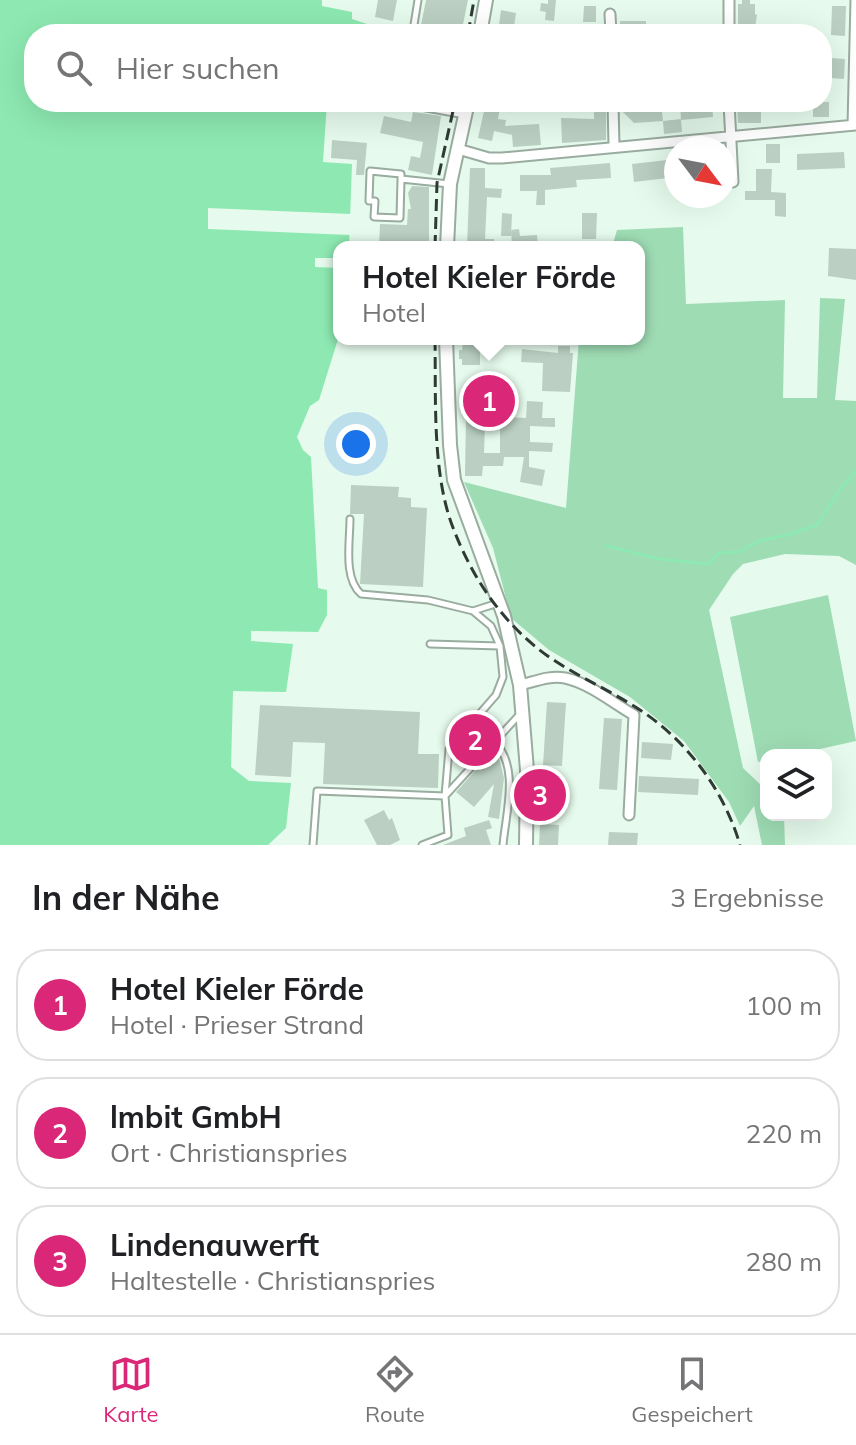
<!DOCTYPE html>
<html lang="de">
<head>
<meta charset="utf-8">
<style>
  body { margin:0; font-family:Mulish,sans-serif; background:#f6f6f6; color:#202124 }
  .controls { position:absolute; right:24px; bottom:24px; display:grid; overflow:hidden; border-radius:16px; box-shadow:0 8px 32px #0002 }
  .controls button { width:72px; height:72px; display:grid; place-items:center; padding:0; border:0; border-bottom:2px solid #e0e0e0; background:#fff; color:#202124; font:40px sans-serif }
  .compass { position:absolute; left:664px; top:136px; width:72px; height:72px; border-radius:50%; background:#fff; box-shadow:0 8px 32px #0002; rotate:122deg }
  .you { position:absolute; left:356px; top:444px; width:28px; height:28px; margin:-20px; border:6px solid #fff; border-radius:50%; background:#1a73e8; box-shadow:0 0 0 12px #1a73e833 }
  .badge { display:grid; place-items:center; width:52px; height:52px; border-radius:50%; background:#db2777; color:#fff; font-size:26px; font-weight:700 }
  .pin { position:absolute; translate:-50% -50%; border:4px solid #fff; box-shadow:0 2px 8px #0006 }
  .popup { position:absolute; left:333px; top:241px; width:312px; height:104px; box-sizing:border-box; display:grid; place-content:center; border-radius:16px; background:#fff; filter:drop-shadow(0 2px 6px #0005); font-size:26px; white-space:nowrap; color:#757577 }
  .popup b { font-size:30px; color:#202124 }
  .popup::after { content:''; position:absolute; left:50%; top:100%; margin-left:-16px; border:16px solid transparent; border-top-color:#fff }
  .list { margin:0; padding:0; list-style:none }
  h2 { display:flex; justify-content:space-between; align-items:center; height:104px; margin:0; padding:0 32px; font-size:34px }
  h2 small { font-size:26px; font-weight:400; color:#757577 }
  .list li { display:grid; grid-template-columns:52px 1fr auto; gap:24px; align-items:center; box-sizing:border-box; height:112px; margin:0 16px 16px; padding:0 16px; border:2px solid #e0e0e0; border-radius:32px }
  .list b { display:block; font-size:30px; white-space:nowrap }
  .list p { margin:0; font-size:26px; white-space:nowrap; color:#757577 }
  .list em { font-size:26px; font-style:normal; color:#757577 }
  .icon { flex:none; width:44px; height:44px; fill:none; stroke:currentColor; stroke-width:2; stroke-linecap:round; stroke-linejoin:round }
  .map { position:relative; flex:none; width:856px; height:845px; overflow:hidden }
  .search { position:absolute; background:#fff; box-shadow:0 8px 32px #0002; left:24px; right:24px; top:24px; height:88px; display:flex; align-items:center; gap:20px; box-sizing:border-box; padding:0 28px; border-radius:32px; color:#757577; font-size:30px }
  .sheet { height:488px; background:#fff }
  nav { display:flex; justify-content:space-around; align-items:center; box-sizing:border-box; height:112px; border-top:2px solid #e0e0e0; background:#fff; font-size:22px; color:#757577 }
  nav a { display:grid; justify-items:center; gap:4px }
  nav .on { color:#db2777 }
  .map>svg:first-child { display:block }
  .green { fill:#9edcb4 }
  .water { fill:#8de9b1 }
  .pier { fill:#e6fbed }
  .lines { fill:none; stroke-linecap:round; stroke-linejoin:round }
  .stream { stroke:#8de9b1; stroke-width:3 }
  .building { fill:#bbd0c2; fill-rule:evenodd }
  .service-casing { stroke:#99ac9f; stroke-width:9 }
  .minor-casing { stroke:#99ac9f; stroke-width:13 }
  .tertiary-casing { stroke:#99ac9f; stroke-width:16 }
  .service { stroke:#fff; stroke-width:5 }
  .minor { stroke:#fff; stroke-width:9 }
  .tertiary { stroke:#fff; stroke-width:12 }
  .rail { stroke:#303a34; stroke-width:3; stroke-dasharray:12 6; stroke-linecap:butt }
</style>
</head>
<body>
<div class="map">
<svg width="856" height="845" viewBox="0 0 856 845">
  <rect width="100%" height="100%" fill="#e6fbed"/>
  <path class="green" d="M683 227 686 304 785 300 783 398H817L820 298 845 299 835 400 856 401V565L839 556 785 554 743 564 733 574 709 610 743 768 766 790V815H784L785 845H762L754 806 740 826 729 802 684 741 630 697 549 650 511 618 493 548 464 482 566 508 579 339H639V247H612L617 230Z
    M828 595 856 741 793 755H766V761L758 762 730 617Z"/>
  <path class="water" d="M0 0H322V6L352 12V19L376 27 374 34H353L330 28 329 34H34V102H327L323 162 352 164 349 247H339V258H315V267L339 268V336L319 400 310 406 297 437 303 450 311 457 318 588 327 590V615L318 632 251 631V641L293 644 286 692 233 691 231 767 249 781 291 783 286 828 268 845H0Z"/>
  <path class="pier" d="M208 208 351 214 350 235 208 229Z"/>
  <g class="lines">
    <path class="stream" d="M607 546 659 559 708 564 719 553 739 552 759 541 787 535 817 525 839 491 856 471"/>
  </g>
  <path class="building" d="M378 0H397L393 21 375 17Z
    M426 0H468L461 34H426L427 32 420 30Z
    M548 0H556L554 21 545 20 546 12 540 11 541 3 548 4Z
    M742 0H750V4H755V14L757 15 754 34H738V4H742Z
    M584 6H596V22H583Z
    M832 6H846L845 36 831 35Z
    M501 10 516 13 513 34 498 33Z
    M620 21H646V34H620Z
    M831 58 845 59 844 79 831 78Z
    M482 102H501L498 119 506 120 505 126 539 124 541 145 513 147 512 135 494 131 492 141 478 138 484 111 480 110Z
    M594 102H606V140L562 143 561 118 594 119Z
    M620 102H638L641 105 661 103 663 121 634 123 621 110Z
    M712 102 713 117 681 120 680 103Z
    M813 102H829V117H813Z
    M745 105 761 107V123H738L737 108Z
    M413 112 441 116 432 175 408 170 411 156 420 158 423 142 380 133 384 116 411 122Z
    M681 119 682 132 664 134 663 121Z
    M332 140 367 143 364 175H356L357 160 331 158Z
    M766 144H780V163H766Z
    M844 152 845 168 797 170V154Z
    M676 159V177L634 182 632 164Z
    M610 163 611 178 576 180 577 187 545 190V205H536L537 191H520V175H551L550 168Z
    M470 168H485V188L502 189 501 198 487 197 485 239H494V246L467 247Z
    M756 169H772L771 192 786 193V217L775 216V200H745V191H756Z
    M412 186 429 187V247H379L380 224 407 225 408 209H411L408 193Z
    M502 213 512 214 511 236H501Z
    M582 213H597L596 239H582Z
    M519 229 520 236 537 235 538 246 512 247 511 230Z
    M829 248 856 249V280L828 276Z
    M463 341 480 344V365H462V359H459V350H462Z
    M558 346H570V353H573L570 392 542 391 543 363 521 362 522 349 558 353Z
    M479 381H497L501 417 526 418 527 401 543 402 542 418H555V427L530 426V442L553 443 552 452 529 451V467L545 470 542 486 520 482 524 457H504L503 466H483L482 476H465L466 416H478ZM485 425H500V453H484Z
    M351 485 399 487 398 497 411 498V507L427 508 423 587 360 584 364 514H350Z
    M547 702 566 703 562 766 543 765Z
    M260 705 420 712 418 754H439L438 788 323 784 325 743 293 742 291 777 255 775Z
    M484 717 498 729 467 764 454 751Z
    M604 718 622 719 617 790 599 789Z
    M642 742 673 744 671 760 641 758Z
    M492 752 499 758 504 778 499 819 488 817 494 784 474 807 456 792Z
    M639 776 699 779 698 795 638 792Z
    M384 810 389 820 392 818 400 840 390 845H377L364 820Z
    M489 820 492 828 486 830 491 845H443L466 836 464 828Z
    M540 824 559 825 558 845H539Z
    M609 832 638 833 637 845H608Z"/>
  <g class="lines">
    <defs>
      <path id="service" d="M416 34 413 31 418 0
        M372 102 421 107
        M422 102 421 107 465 115
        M401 179 400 218 374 217 375 201H369L370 171 401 174V179L449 184
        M350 519C350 542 343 578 361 594L428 600 473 611
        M430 644 500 646
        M494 741C520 767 506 811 503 845
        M313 845 317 791 445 796 449 749 496 695 503 677 500 646 491 626 473 611 498 603
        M422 845 448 835 445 796 520 714"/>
      <path id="minor" d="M610 14 611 34
        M729 34V0
        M613 102 614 146
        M729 102 733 182
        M853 125 856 0
        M458 149 489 158H502L856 125
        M520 685C534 682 549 675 565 678 589 683 613 703 634 715L629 815"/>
      <path id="tertiary" d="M480 34 486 0
        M447 247 450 184 468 102
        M446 339 450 445 454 480 504 616 520 685 527 770 526 845"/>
    </defs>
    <use href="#service" class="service-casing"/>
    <use href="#minor" class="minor-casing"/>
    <use href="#tertiary" class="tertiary-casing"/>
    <use href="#service" class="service"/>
    <use href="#minor" class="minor"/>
    <use href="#tertiary" class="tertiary"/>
    <path class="rail" d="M468 34 474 0
      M435 247 437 183 455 102
      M435 339C436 397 432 471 452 525 472 579 505 627 552 659 579 677 609 690 637 708 686 739 724 790 740 845"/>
  </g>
</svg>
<div class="controls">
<button><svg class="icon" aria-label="layers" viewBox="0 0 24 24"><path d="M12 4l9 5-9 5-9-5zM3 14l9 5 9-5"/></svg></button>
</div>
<svg class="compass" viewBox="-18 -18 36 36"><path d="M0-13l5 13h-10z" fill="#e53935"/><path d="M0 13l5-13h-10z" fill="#757577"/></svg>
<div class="you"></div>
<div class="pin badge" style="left:489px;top:401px">1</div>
<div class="popup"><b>Hotel Kieler Förde</b>Hotel</div>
<div class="pin badge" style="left:475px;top:740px">2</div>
<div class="pin badge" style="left:540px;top:795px">3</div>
<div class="search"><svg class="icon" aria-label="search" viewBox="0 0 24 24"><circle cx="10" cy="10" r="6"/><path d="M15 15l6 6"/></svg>Hier suchen</div>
</div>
<section class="sheet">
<h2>In der Nähe<small>3 Ergebnisse</small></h2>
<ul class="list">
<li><span class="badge">1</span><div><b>Hotel Kieler Förde</b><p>Hotel · Prieser Strand</p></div><em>100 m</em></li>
<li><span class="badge">2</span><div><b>lmbit GmbH</b><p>Ort · Christianspries</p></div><em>220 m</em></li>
<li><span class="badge">3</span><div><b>Lindenauwerft</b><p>Haltestelle · Christianspries</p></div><em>280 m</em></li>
</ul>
</section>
<nav>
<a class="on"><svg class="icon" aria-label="map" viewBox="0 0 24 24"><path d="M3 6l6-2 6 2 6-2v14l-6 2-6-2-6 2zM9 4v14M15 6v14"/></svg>Karte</a>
<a><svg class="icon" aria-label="directions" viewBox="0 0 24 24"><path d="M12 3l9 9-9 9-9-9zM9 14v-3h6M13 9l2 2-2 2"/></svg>Route</a>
<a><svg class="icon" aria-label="saved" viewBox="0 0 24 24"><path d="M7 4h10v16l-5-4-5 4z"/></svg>Gespeichert</a>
</nav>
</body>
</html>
